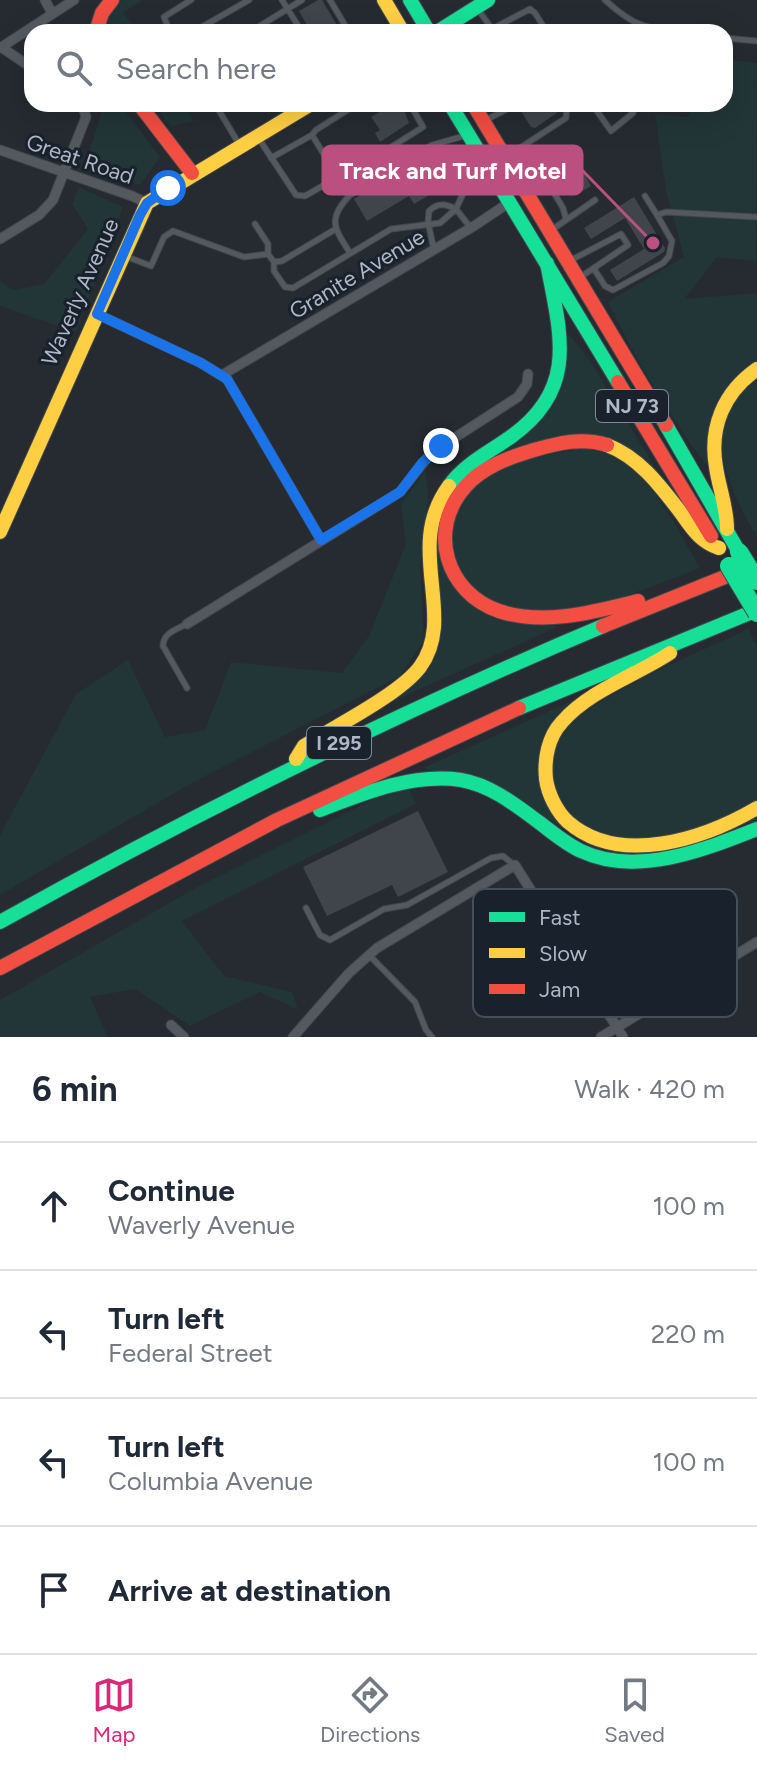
<!DOCTYPE html>
<html lang="en">
<head>
<meta charset="utf-8">
<style>
  body { margin:0; font-family:Figtree,sans-serif; background:#f2f2f3; color:#1f2937 }
  .stop { position:absolute; width:24px; height:24px; margin:-18px; border:6px solid #1a73e8; border-radius:50%; background:#fff }
  .stop.end { background:#1a73e8; border-color:#fff; box-shadow:0 2px 8px #0008 }
  .list { margin:0; padding:0; list-style:none }
  h2 { display:flex; justify-content:space-between; align-items:center; height:104px; margin:0; padding:0 32px; font-size:34px }
  h2 small { font-size:26px; font-weight:400; color:#747a83 }
  .list li { display:grid; grid-template-columns:52px 1fr auto; gap:24px; align-items:center; box-sizing:border-box; height:128px; padding:0 32px; border-top:2px solid #e0e1e3 }
  .list b { display:block; font-size:30px; white-space:nowrap }
  .list p { margin:0; font-size:26px; white-space:nowrap; color:#747a83 }
  .list em { font-size:26px; font-style:normal; color:#747a83 }
  .icon { flex:none; width:44px; height:44px; fill:none; stroke:currentColor; stroke-width:2; stroke-linecap:round; stroke-linejoin:round }
  .map { position:relative; flex:none; width:757px; height:1037px; overflow:hidden }
  .search { position:absolute; background:#fff; box-shadow:0 8px 32px #0002; left:24px; right:24px; top:24px; height:88px; display:flex; align-items:center; gap:20px; box-sizing:border-box; padding:0 28px; border-radius:24px; color:#747a83; font-size:30px }
  .sheet { height:616px; background:#fff }
  nav { display:flex; justify-content:space-around; align-items:center; box-sizing:border-box; height:112px; border-top:2px solid #e0e1e3; background:#fff; font-size:22px; color:#747a83 }
  nav a { display:grid; justify-items:center; gap:4px }
  nav .on { color:#db2777 }
  .map>svg:first-child { display:block }
  .green { fill:#223537 }
  .building { fill:#40454b }
  .lines { fill:none; stroke-linecap:round; stroke-linejoin:round }
  .lane-casing { stroke:#42474c; stroke-width:7 }
  .street-casing { stroke:#42474c; stroke-width:11 }
  .fast-casing { stroke:#42474c; stroke-width:16 }
  .slow-casing { stroke:#42474c; stroke-width:16 }
  .jam-casing { stroke:#42474c; stroke-width:16 }
  .lane { stroke:#545960; stroke-width:5 }
  .street { stroke:#545960; stroke-width:9 }
  .fast { stroke:#16e098; stroke-width:14 }
  .slow { stroke:#ffcf43; stroke-width:14 }
  .jam { stroke:#f24e42; stroke-width:14 }
  .fast-bridge-casing { stroke:#41474e; stroke-width:20; stroke-linecap:butt }
  .fast-bridge { stroke:#16e098; stroke-width:18 }
  .route { stroke:#1a73e8; stroke-width:10 }
  .labels { text-anchor:middle; dominant-baseline:central; stroke-width:6; stroke-linejoin:round; paint-order:stroke }
  .shield { fill:#18212c; stroke:#808a97; stroke-width:2 }
  .shield-label { font-size:20px; font-weight:bold; fill:#adb7c5 }
  .street-label { font-size:22px; fill:#adb7c5; stroke:#18212c }
  .key { fill:#18212c; stroke:#454e5a; stroke-width:2 }
  .key-label { font-size:22px; fill:#adb7c5 }
  .leader { fill:none; stroke:#bb5080; stroke-width:3 }
  .callout-dot { fill:#bb5080; stroke:#18212c; stroke-width:3 }
  .callout { fill:#bb5080; stroke:#bb5080; stroke-width:3 }
  .callout-label { font-size:24px; text-anchor:middle; font-weight:bold; fill:#fff }
</style>
</head>
<body>
<div class="map">
<svg width="757" height="1037" viewBox="0 0 757 1037">
  <rect width="100%" height="100%" fill="#252b31"/>
  <path class="green" d="M122 0H142L123 13 139 32H105L110 12Z
    M725 59 757 63 756 261 717 257 684 299 757 293V364L728 384 706 465C668 414 636 360 608 302L684 257 666 191 655 114 688 117 691 104H725Z
    M104 104H120L160 157 140 185 84 169Z
    M153 104H183L194 121 171 127Z
    M79 187 123 207 76 332 0 306V281L13 290 44 284 88 229 72 204Z
    M568 335H570L592 364 664 482C659 479 654 472 648 466 635 453 620 441 602 437 580 431 558 437 536 443 484 458 428 493 439 555 444 577 458 597 477 608 500 622 528 623 554 625L555 628 391 702C403 692 418 683 428 670 463 620 417 555 443 502 451 484 465 474 481 463 544 421 564 417 568 335Z
    M757 377V537C733 495 706 446 734 399 739 391 750 384 757 377Z
    M583 449C645 454 672 521 700 568 648 588 593 613 536 611 512 610 475 597 461 576 458 572 457 563 456 558 448 530 454 508 475 487 502 461 548 454 583 449Z
    M426 470 428 500 420 567 424 640 400 676 188 785 0 895V835L76 694 128 660 165 737 205 730 231 662 342 673 369 636 406 544 401 504Z
    M748 629 757 646V801C712 828 617 859 572 818 567 813 563 804 560 797 549 779 550 752 563 734 587 697 705 650 748 629Z
    M585 695 569 709 540 784 603 848 757 815V823L595 850 520 800 423 768Z
    M408 787 416 804 182 921 224 976 292 992 298 1010 260 992 190 1026 135 989 90 997 108 1037H0V1000L199 886 384 794Z"/>
  <path class="building" d="M318 0H322L341 32H311L299 11Z
    M393 104H397L401 111 404 110 409 123 380 142 375 133 380 130 371 117Z
    M533 104H553L558 112 535 128 531 127 521 111Z
    M444 155 458 178 414 204 409 196 367 221 354 199 398 172 403 181Z
    M581 168 591 186 576 195 565 178Z
    M634 197 665 248 664 252 617 281 610 270 644 249 625 218 591 239 584 228Z
    M418 811 448 872 398 897 392 885 327 916 303 867Z"/>
  <g class="lines">
    <defs>
      <path id="lane" d="M282 0 302 32
        M330 0 349 32
        M605 0C629 22 640 27 673 32
        M477 8 492 29 486 32
        M492 29 530 9 535 13 547 32
        M170 32 164 17 191 0
        M193 32 249 0
        M250 32 302 0
        M594 32 598 30 600 32
        M725 38 757 41
        M215 104 239 144
        M339 104 344 112
        M592 104 611 131 633 113 634 104
        M486 120 517 104
        M312 135 338 177 350 173 423 127 410 104
        M257 136 296 195 305 196 338 177
        M509 155 566 118 567 104
        M271 158 312 135 316 130 357 104
        M522 179 533 175 545 178 563 208 566 219
        M645 196 657 215
        M255 224 268 244V254L274 262
        M553 229 595 200
        M334 230 282 261 274 262V271L285 287 293 288 391 229 440 223 456 209 470 227
        M434 250 428 222 429 211C438 202 446 204 456 209L479 159
        M350 253C334 228 327 219 350 195L432 145 464 136
        M125 256 151 266 164 237 173 231 244 257 268 254
        M573 259 621 234 628 245 582 276
        M594 269 605 286 613 290 663 263 669 256 672 241 657 215 666 212 757 217
        M186 624C176 630 163 633 163 646L187 688
        M306 908 320 935 330 940 384 909 407 905 491 858 503 856 514 865
        M370 956 415 1002 426 1030 432 1037"/>
      <path id="street" d="M45 0 52 13
        M1 47 32 68
        M0 48 74 0
        M0 150 132 196 147 203
        M0 239 39 215 53 200 86 117 82 104
        M97 314 201 363 227 379 321 540
        M222 375 474 226 510 202
        M187 624 400 492 431 453 518 397 527 384 528 374
        M171 1025 184 1037
        M293 1037 349 973 377 948 515 865 623 1037
        M601 1037 757 942"/>
      <path id="fast" d="M410 0 429 32
        M437 32 488 0
        M450 104 618 382
        M666 425 739 552
        M449 486C464 464 490 452 512 436 579 388 560 333 547 263
        M519 708 757 610
        M320 810C364 793 413 773 461 780 491 785 517 806 540 823 553 833 566 844 581 851 636 877 704 850 757 829
        M0 922C196 813 396 713 603 626"/>
      <path id="slow" d="M384 0 403 32
        M607 445C638 457 658 483 678 509 691 526 698 541 719 548
        M727 529C727 507 719 488 716 467 709 427 724 392 757 369
        M0 532 147 203 311 104
        M670 653C635 676 590 690 562 722 548 737 544 759 546 779 548 794 557 812 568 822 620 867 704 839 757 808
        M296 759 304 746C334 727 400 694 420 667 458 615 403 548 449 486"/>
      <path id="jam" d="M96 32 102 13 112 0
        M139 104 192 173
        M473 104 666 425
        M618 382 711 536
        M607 445C582 437 558 443 534 450 510 457 482 467 465 487 427 530 446 593 499 611 543 626 594 612 638 601
        M603 626 747 568
        M0 968 277 820 519 708"/>
    </defs>
    <use href="#lane" class="lane-casing"/>
    <use href="#street" class="street-casing"/>
    <use href="#fast" class="fast-casing"/>
    <use href="#slow" class="slow-casing"/>
    <use href="#jam" class="jam-casing"/>
    <use href="#lane" class="lane"/>
    <use href="#street" class="street"/>
    <use href="#fast" class="fast"/>
    <use href="#slow" class="slow"/>
    <use href="#jam" class="jam"/>
    <defs>
      <path id="fast-bridge" d="M739 552 757 581
        M729 566 757 613"/>
    </defs>
    <use href="#fast-bridge" class="fast-bridge-casing"/>
    <use href="#fast-bridge" class="fast-bridge"/>
  </g>
  <g class="lines">
    <path class="route" d="M168 188 147 203 140 215 97 314 201 363 227 379 321 540 400 492 422 463 441 446"/>
  </g>
  <g class="labels">
    <g class="shield">
      <rect x="596" y="390" width="72" height="32" rx="6"/>
      <rect x="307" y="727" width="64" height="32" rx="6"/>
    </g>
    <g class="shield-label">
      <text x="632" y="406">NJ 73</text>
      <text x="339" y="743">I 295</text>
    </g>
    <g class="street-label">
      <text transform="translate(80 159) rotate(19)">Great Road</text>
      <text transform="translate(357 274) rotate(-31)">Granite Avenue</text>
      <text transform="translate(80 292) rotate(-66)">Waverly Avenue</text>
    </g>
  </g>
  <rect x="473" y="889" width="264" height="128" rx="12" class="key"/>
  <rect x="489" y="912" width="36" height="10" fill="#16e098"/>
  <rect x="489" y="948" width="36" height="10" fill="#ffcf43"/>
  <rect x="489" y="984" width="36" height="10" fill="#f24e42"/>
  <g class="key-label">
    <text x="539" y="925">Fast</text>
    <text x="539" y="961">Slow</text>
    <text x="539" y="997">Jam</text>
  </g>
  <path class="leader" d="M653 243L582 170"/>
  <circle class="callout-dot" cx="653" cy="243" r="8"/>
  <rect class="callout" x="323" y="146" width="259" height="48" rx="8"/>
  <g class="callout-label">
    <text x="453" y="179">Track and Turf Motel</text>
  </g>
</svg>
<div class="stop" style="left:168px;top:188px"></div>
<div class="stop end" style="left:441px;top:446px"></div>
<div class="search"><svg class="icon" aria-label="search" viewBox="0 0 24 24"><circle cx="10" cy="10" r="6"/><path d="M15 15l6 6"/></svg>Search here</div>
</div>
<section class="sheet">
<h2>6 min<small>Walk · 420 m</small></h2>
<ul class="list">
<li><svg class="icon" aria-label="ahead" viewBox="0 0 24 24"><path d="M12 20V5M6 11l6-6 6 6"/></svg><div><b>Continue</b><p>Waverly Avenue</p></div><em>100 m</em></li>
<li><svg class="icon" aria-label="left" viewBox="0 0 24 24"><path d="M17 20v-9H6M10 6l-5 5 5 5"/></svg><div><b>Turn left</b><p>Federal Street</p></div><em>220 m</em></li>
<li><svg class="icon" aria-label="left" viewBox="0 0 24 24"><path d="M17 20v-9H6M10 6l-5 5 5 5"/></svg><div><b>Turn left</b><p>Columbia Avenue</p></div><em>100 m</em></li>
<li><svg class="icon" aria-label="arrive" viewBox="0 0 24 24"><path d="M6 21V4h12l-3 4 3 4H6"/></svg><div><b>Arrive at destination</b></div></li>
</ul>
</section>
<nav>
<a class="on"><svg class="icon" aria-label="map" viewBox="0 0 24 24"><path d="M3 6l6-2 6 2 6-2v14l-6 2-6-2-6 2zM9 4v14M15 6v14"/></svg>Map</a>
<a><svg class="icon" aria-label="directions" viewBox="0 0 24 24"><path d="M12 3l9 9-9 9-9-9zM9 14v-3h6M13 9l2 2-2 2"/></svg>Directions</a>
<a><svg class="icon" aria-label="saved" viewBox="0 0 24 24"><path d="M7 4h10v16l-5-4-5 4z"/></svg>Saved</a>
</nav>
</body>
</html>
